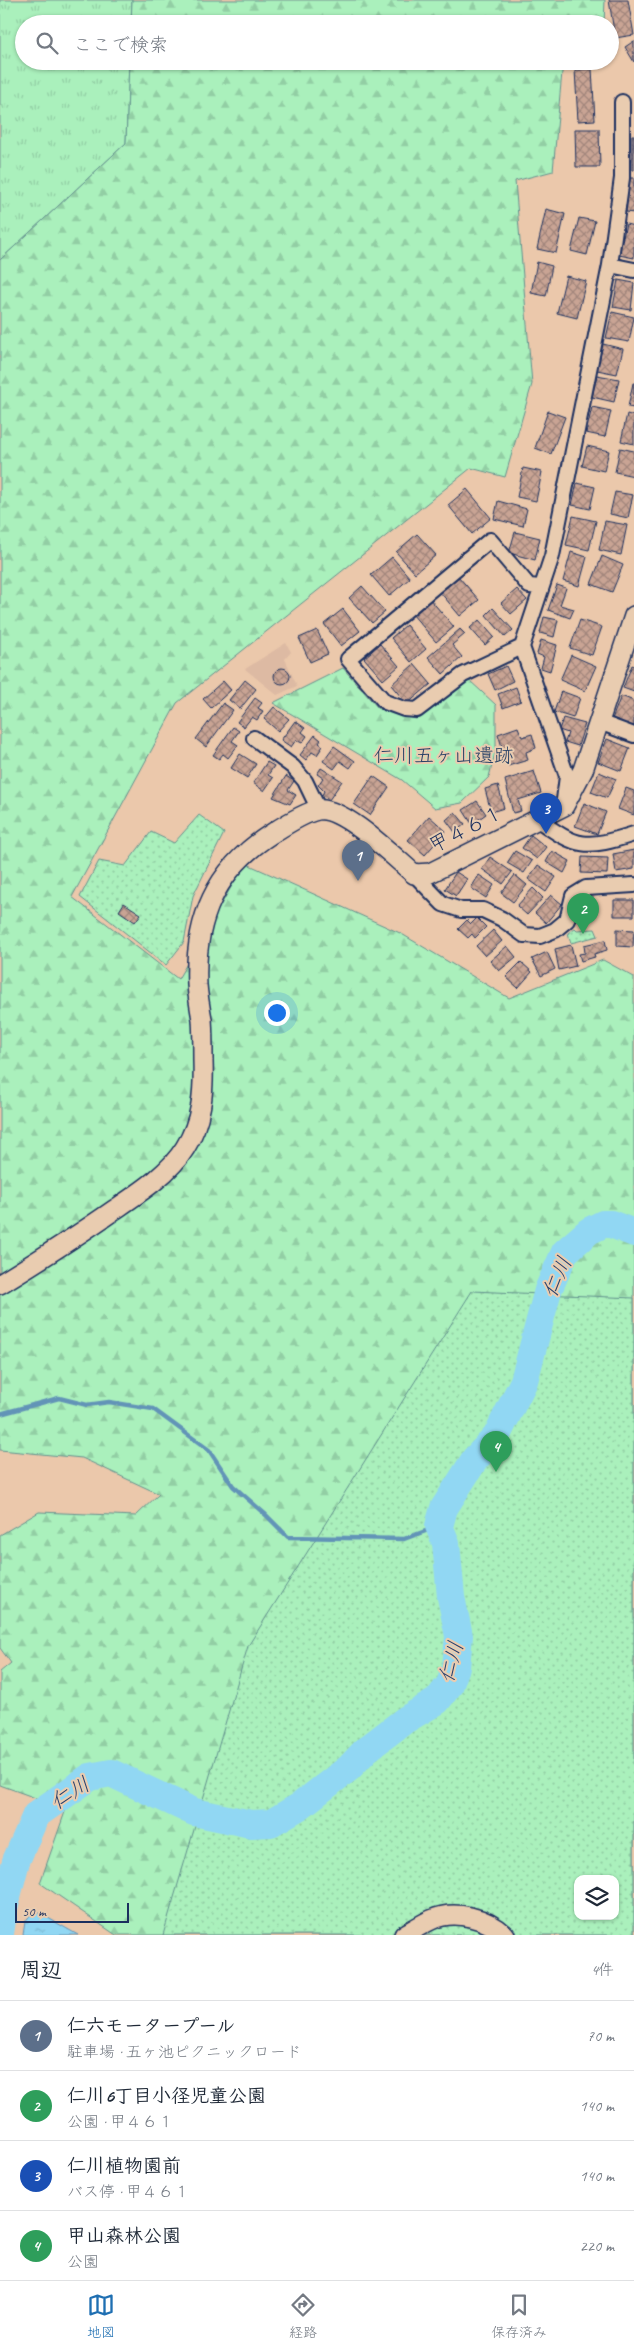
<!DOCTYPE html>
<html lang="ja">
<head>
<meta charset="utf-8">
<style>
  body { margin:0; font-family:Caveat,"Klee One",sans-serif; background:#f6f6f7; color:#1f2937 }
  .controls { position:absolute; right:15px; bottom:15px; display:grid; overflow:hidden; border-radius:10px; box-shadow:0 1px 4px #0004 }
  .controls button { width:45px; height:45px; display:grid; place-items:center; padding:0; border:0; border-bottom:1px solid #e0e1e3; background:#fff; color:#1f2937; font:25px sans-serif }
  .scale { position:absolute; left:15px; bottom:12px; width:114px; box-sizing:border-box; padding-left:5px; border:2px solid #1b2f5e; border-top:0; font-size:14px; line-height:18px; white-space:nowrap; color:#1b2f5e; -webkit-text-stroke:4px #e9ccb0; paint-order:stroke }
  .you { position:absolute; left:276px; top:1012px; width:18px; height:18px; margin:-12px; border:4px solid #fff; border-radius:50%; background:#1a73e8; box-shadow:0 0 0 8px #1a73e833 }
  .badge { display:grid; place-items:center; width:32px; height:32px; border-radius:50%; background:#1f6fb2; color:#fff; font-size:16px; font-weight:700 }
  .pin { position:absolute; translate:-50% -41px; filter:drop-shadow(0 1px 2px #0008) }
  .pin::after { content:''; position:absolute; top:26px; width:18px; height:15px; background:inherit; clip-path:polygon(0 0,100% 0,50% 100%) }
  .list { margin:0; padding:0; list-style:none }
  h2 { display:flex; justify-content:space-between; align-items:center; height:65px; margin:0; padding:0 20px; font-size:21px }
  h2 small { font-size:16px; font-weight:400; color:#747a83 }
  .list li { display:grid; grid-template-columns:32px 1fr auto; gap:15px; align-items:center; box-sizing:border-box; height:70px; padding:0 20px; border-top:1px solid #e0e1e3 }
  .list b { display:block; font-size:19px; white-space:nowrap }
  .list p { margin:0; font-size:16px; white-space:nowrap; color:#747a83 }
  .list em { font-size:16px; font-style:normal; color:#747a83 }
  .icon { flex:none; width:28px; height:28px; fill:none; stroke:currentColor; stroke-width:2; stroke-linecap:round; stroke-linejoin:round }
  .map { position:relative; flex:none; width:634px; height:1935px; overflow:hidden }
  .search { position:absolute; background:#fff; box-shadow:0 1px 4px #0004; left:15px; right:15px; top:15px; height:55px; display:flex; align-items:center; gap:12px; box-sizing:border-box; padding:0 18px; border-radius:28px; color:#747a83; font-size:19px }
  .sheet { height:345px; background:#fff }
  nav { display:flex; justify-content:space-around; align-items:center; box-sizing:border-box; height:70px; border-top:1px solid #e0e1e3; background:#fff; font-size:14px; color:#747a83 }
  nav a { display:grid; justify-items:center; gap:2px }
  nav .on { color:#1f6fb2 }
  .map>svg:first-child { display:block }
  .built { fill:#ddbaa3 }
  .grass { fill:url(#grass-tufts); stroke:#62908d }
  .forest { fill:url(#forest-firs); stroke:#62908d; fill-rule:evenodd }
  .park { fill:url(#park-dots); stroke:#62908d; fill-rule:evenodd }
  .water { fill:url(#water-ripples); stroke:#6294b7 }
  .lines { fill:none; stroke-linecap:round; stroke-linejoin:round }
  .stream { stroke:#6294b7; stroke-width:4.5 }
  .river { stroke:#91d7f3; stroke-width:28 }
  .building { fill:url(#building-cross-hatch); stroke:#1b2f5e }
  .street-casing { stroke:#1b2f5e; stroke-width:18 }
  .secondary-casing { stroke:#1b2f5e; stroke-width:22 }
  .street { stroke:#e9ccb0; stroke-width:14 }
  .secondary { stroke:#e9ccb0; stroke-width:19 }
  .labels { text-anchor:middle; dominant-baseline:central; stroke-width:4; stroke-linejoin:round; paint-order:stroke }
  .park-label { font-size:20px; fill:#294267; stroke:#e9ccb0 }
  .street-label { font-size:20px; fill:#1b2f5e; stroke:#e9ccb0 }
  .water-label { font-size:21px; font-style:italic; fill:#27406d; stroke:#e9ccb0 }
</style>
</head>
<body>
<div class="map">
<svg width="634" height="1935" viewBox="0 0 634 1935">
  <defs>
    <pattern id="grass-tufts" width="24" height="20" patternUnits="userSpaceOnUse" patternTransform="scale(1.25)"><rect width="24" height="20" fill="#aaf0bc"/><path d="M3 7l-1-3M5 7V3M7 7l1-3M15 17l-1-3M17 17v-4M19 17l1-3" fill="none" stroke="#92cea4"/></pattern>
    <pattern id="forest-firs" width="22" height="20" patternUnits="userSpaceOnUse" patternTransform="scale(1.25)"><rect width="22" height="20" fill="#aaf0bc"/><path d="M5 1l3.5 6h-7zM16 11l3.5 6h-7z" fill="#92cea4"/></pattern>
    <pattern id="park-dots" width="8" height="8" patternUnits="userSpaceOnUse" patternTransform="scale(1.25)"><rect width="8" height="8" fill="#aaf0bc"/><path d="M2 2h.1M6 6h.1" fill="none" stroke="#92cea4" stroke-width="1.8" stroke-linecap="round"/></pattern>
    <pattern id="water-ripples" width="26" height="14" patternUnits="userSpaceOnUse" patternTransform="scale(1.25)"><rect width="26" height="14" fill="#91d7f3"/><path d="M2 4q2-2 4 0t4 0M15 11q2-2 4 0t4 0" fill="none" stroke="#7cb9d3"/></pattern>
    <pattern id="building-cross-hatch" width="8" height="8" patternUnits="userSpaceOnUse" patternTransform="scale(1.25)"><rect width="8" height="8" fill="#c9a494"/><path d="M0 0l8 8M0 8l8-8" fill="none" stroke="#a2867c"/></pattern>
  </defs>
  <rect width="100%" height="100%" fill="#ebc8ab"/>
  <filter id="ink" filterUnits="userSpaceOnUse"><feTurbulence type="fractalNoise" baseFrequency=".02" numOctaves="2"/><feDisplacementMap in="SourceGraphic" scale="10" xChannelSelector="R" yChannelSelector="G"/><feConvolveMatrix kernelMatrix="1 2 1 2 8 2 1 2 1" color-interpolation-filters="sRGB"/></filter>
  <g filter="url(#ink)">
    <path class="built" d="M286 643 291 652 285 659 297 686 277 695 245 669Z"/>
    <path class="grass" d="M0 0H132L131 24H24V61H129L126 143 0 260Z"/>
    <path class="forest" d="M132 0H605L604 24H131Z
      M129 61H563L553 171 515 181 532 384 505 477 471 468 177 703 72 897 178 979 245 863 400 933 509 998 603 960 634 977V1935H116L40 1883 66 1809 0 1785V1672L11 1663 0 1648V1535L39 1512 136 1516 159 1494 82 1458 0 1450V260L126 143ZM578 1879H615V1916H578Z
      M343 668 378 708 416 719 469 680 496 705V749L489 777 462 803 435 808 402 780 273 703Z"/>
    <path class="park" d="M199 815 224 833 193 896 184 942 166 965 80 897 99 861 125 866 151 832 174 843Z
      M575 928 577 930 595 929 598 936 571 943 568 933Z
      M472 1291 634 1298V1935H163L248 1646ZM578 1879H615V1916H578Z"/>
    <path class="water" d="M34 1910 78 1935H23L25 1922Z"/>
    <g class="lines">
      <path class="stream" d="M0 1414 59 1398 87 1405 109 1402 153 1409 209 1450 233 1486 266 1515 288 1537 404 1539 439 1526"/>
      <path class="river" d="M0 1933 4 1908 16 1861 36 1815 90 1777 111 1773 194 1812 251 1824 271 1823 300 1806 349 1768 366 1750 405 1720 437 1701 450 1684 456 1667 459 1636 451 1597 446 1543 439 1526 444 1508 475 1459 496 1437 524 1381 548 1290 565 1252 589 1231 603 1224H611L634 1233"/>
    </g>
    <path class="building" d="M609 0H628L634 35 615 38Z
      M634 41V62L625 47Z
      M592 69 595 120 578 121 575 70Z
      M575 129H599L600 167H576Z
      M632 135H634V170H632Z
      M630 178H634V213L626 212Z
      M546 209 565 214 556 253 537 249Z
      M579 218 595 221 587 255 571 251Z
      M626 224 634 226V258L619 255Z
      M537 262 552 266 546 296 531 293Z
      M566 276 586 281 577 318 557 313Z
      M618 280 634 283 631 310 613 307Z
      M612 312 634 317 629 342 606 338Z
      M603 344 623 349 617 374 597 370Z
      M597 375 619 379 614 402 592 397Z
      M633 383H634V408L628 407Z
      M592 407 611 411 605 437 586 433Z
      M548 411 565 417 551 454 535 448Z
      M627 414 634 416V444L621 441Z
      M587 446 609 451 604 471 582 466Z
      M620 448 634 451V476L615 472Z
      M523 468 542 472 536 501 517 497Z
      M577 483 595 487 590 509 572 505Z
      M467 489 491 518 472 534 448 505Z
      M615 492 633 495 628 518 610 514Z
      M498 501 527 509 523 526 494 519Z
      M573 516 596 521 589 550 566 545Z
      M605 521 627 525 621 555 599 550Z
      M515 532 540 538 535 560 509 553Z
      M417 534 436 555 415 573 396 552Z
      M571 552 587 557 579 586 563 581Z
      M602 556 623 565 612 592 591 584Z
      M392 557 410 578 389 596 371 575Z
      M458 576 479 600 460 616 440 592Z
      M557 585 566 588 560 605 574 609 570 618 548 610Z
      M362 586 385 612 372 623 349 598Z
      M517 589 527 600 511 614 501 603Z
      M429 598 454 627 436 642 412 614Z
      M493 608 513 630 505 637 486 615Z
      M343 609 360 631 341 646 324 624Z
      M544 617 558 620 554 637 540 633Z
      M479 620 494 637 485 645 470 628Z
      M580 620 602 627 592 655 570 648Z
      M406 625 426 649 411 662 391 638Z
      M460 629 465 634 452 645 462 657 443 674 428 657Z
      M317 630 328 654 310 662 299 638Z
      M541 640 557 645 550 671 541 668 544 657 537 654Z
      M380 644 399 666 383 680 364 658Z
      M571 655 596 666 585 691 560 680Z
      M414 664 431 684 407 704 391 685Z
      M632 665 634 666V692L623 688Z
      M506 666 513 681 495 690 488 674Z
      M274 676a8 8 0 1 1 16 0a8 8 0 1 1-16 0Z
      M245 680 256 689 240 709 229 700Z
      M223 681 231 690 211 708 203 699Z
      M516 687 521 701 503 708 498 694Z
      M561 691 580 698 573 718 554 712Z
      M621 696 634 701V727L612 719Z
      M255 698 262 703 258 708 263 711 257 720 252 717 244 727 237 722Z
      M223 703 233 710 206 747 196 739Z
      M274 707 289 719 278 731 264 719Z
      M563 718 585 724 578 746 565 742 568 733 559 730Z
      M295 721 305 728 302 732 307 736 302 743 296 740 291 747 281 740Z
      M233 727 239 731 232 741 238 745 228 758 223 754 219 759 213 755Z
      M518 727 522 737 532 734 536 748 526 752 528 760 508 766 498 734Z
      M315 735 321 740 319 743 323 746 317 755 312 752 306 760 300 755Z
      M607 739 630 748 621 771 598 762Z
      M334 746 355 761 350 768 340 761 334 769 323 761Z
      M240 754 256 764 247 778 231 768Z
      M267 762 274 766 268 775 273 778 264 791 253 783Z
      M321 768 342 781 329 800 322 795 324 791 318 785 323 778 317 774Z
      M534 771 541 793 518 800 521 811 513 813 505 780Z
      M599 772 616 779 607 798 591 792Z
      M286 776 294 781 288 790 296 795 290 804 273 797Z
      M373 776 389 787 370 815 354 804Z
      M498 785 504 808 491 812 485 789Z
      M626 788 634 791V815L618 809Z
      M477 801 486 814 472 824 463 810Z
      M584 803 606 812 597 834 575 826Z
      M455 812 465 824 455 832 446 820Z
      M429 816 446 831 425 855 408 840Z
      M531 835 546 847 537 859 522 848Z
      M634 850V869L616 872 613 854Z
      M515 851 532 861 524 873 507 863Z
      M552 851 570 861 564 873 546 862Z
      M490 857 512 872 503 884 482 869Z
      M582 857 608 858 607 874 581 873Z
      M538 865 556 877 546 892 528 879Z
      M456 872 467 879 456 896 445 889Z
      M479 875 494 885 486 898 471 888Z
      M515 875 527 885 513 902 501 893Z
      M533 888 543 898 527 915 517 906Z
      M551 895 562 904 546 923 535 913Z
      M614 900H634V916H614Z
      M124 903 141 914 135 922 119 911Z
      M477 918 486 927 475 938 472 934 468 938 458 929 467 920 471 924Z
      M617 929 634 930 633 947 617 946Z
      M493 930 502 941 485 956 476 946Z
      M605 940 607 950 594 954 595 957 581 961 579 954 585 953 584 945Z
      M571 945 576 966 559 970 555 949Z
      M507 946 516 957 499 971 490 961Z
      M547 952 555 969 541 976 532 959Z
      M521 962 532 972 518 988 506 977Z"/>
    <g class="lines">
      <defs>
        <path id="street" d="M610 265 622 178V102
          M522 647 463 675 417 710 404 709 385 702 348 659 490 540 529 586 541 587
          M599 722 634 735
          M254 738 293 767 305 781 319 810
          M564 800 567 776 522 647 552 556 610 265 634 270
          M537 819C578 849 586 849 634 834
          M414 874 443 904 461 910H483L502 919 524 935 540 936 555 930 567 920 573 896 586 888 634 885"/>
        <path id="secondary" d="M0 1284C39 1260 77 1236 114 1210 139 1193 169 1174 185 1148 202 1121 204 1091 203 1061 203 1047 203 1033 202 1019 200 1008 198 996 197 985 194 920 215 870 271 834 282 827 305 812 318 810 343 806 395 858 414 874L430 873 564 806 583 770 634 616
          M404 1935C413 1930 422 1924 431 1920 455 1909 487 1918 505 1935"/>
      </defs>
      <use href="#street" class="street-casing"/>
      <use href="#secondary" class="secondary-casing"/>
      <use href="#street" class="street"/>
      <use href="#secondary" class="secondary"/>
    </g>
  </g>
  <g class="labels">
    <g class="park-label">
      <text x="444" y="755">仁川五ヶ山遺跡</text>
    </g>
    <g class="street-label">
      <text transform="translate(466 829) rotate(-27)">甲４６１</text>
    </g>
    <g class="water-label">
      <text transform="translate(557 1277) rotate(-66)">仁川</text>
      <text transform="translate(451 1662) rotate(-75)">仁川</text>
      <text transform="translate(70 1793) rotate(-32)">仁川</text>
    </g>
  </g>
</svg>
<div class="controls">
<button><svg class="icon" aria-label="layers" viewBox="0 0 24 24"><path d="M12 4l9 5-9 5-9-5zM3 14l9 5 9-5"/></svg></button>
</div>
<div class="scale">50 m</div>
<div class="you"></div>
<div class="pin badge" style="left:358px;top:881px;background:#5c6f8a">1</div>
<div class="pin badge" style="left:583px;top:934px;background:#2e9e5b">2</div>
<div class="pin badge" style="left:546px;top:834px;background:#1a4fb4">3</div>
<div class="pin badge" style="left:496px;top:1472px;background:#2e9e5b">4</div>
<div class="search"><svg class="icon" aria-label="search" viewBox="0 0 24 24"><circle cx="10" cy="10" r="6"/><path d="M15 15l6 6"/></svg>ここで検索</div>
</div>
<section class="sheet">
<h2>周辺<small>4件</small></h2>
<ul class="list">
<li><span class="badge" style="background:#5c6f8a">1</span><div><b>仁六モータープール</b><p>駐車場 · 五ヶ池ピクニックロード</p></div><em>70 m</em></li>
<li><span class="badge" style="background:#2e9e5b">2</span><div><b>仁川6丁目小径児童公園</b><p>公園 · 甲４６１</p></div><em>140 m</em></li>
<li><span class="badge" style="background:#1a4fb4">3</span><div><b>仁川植物園前</b><p>バス停 · 甲４６１</p></div><em>140 m</em></li>
<li><span class="badge" style="background:#2e9e5b">4</span><div><b>甲山森林公園</b><p>公園</p></div><em>220 m</em></li>
</ul>
</section>
<nav>
<a class="on"><svg class="icon" aria-label="map" viewBox="0 0 24 24"><path d="M3 6l6-2 6 2 6-2v14l-6 2-6-2-6 2zM9 4v14M15 6v14"/></svg>地図</a>
<a><svg class="icon" aria-label="directions" viewBox="0 0 24 24"><path d="M12 3l9 9-9 9-9-9zM9 14v-3h6M13 9l2 2-2 2"/></svg>経路</a>
<a><svg class="icon" aria-label="saved" viewBox="0 0 24 24"><path d="M7 4h10v16l-5-4-5 4z"/></svg>保存済み</a>
</nav>
</body>
</html>
